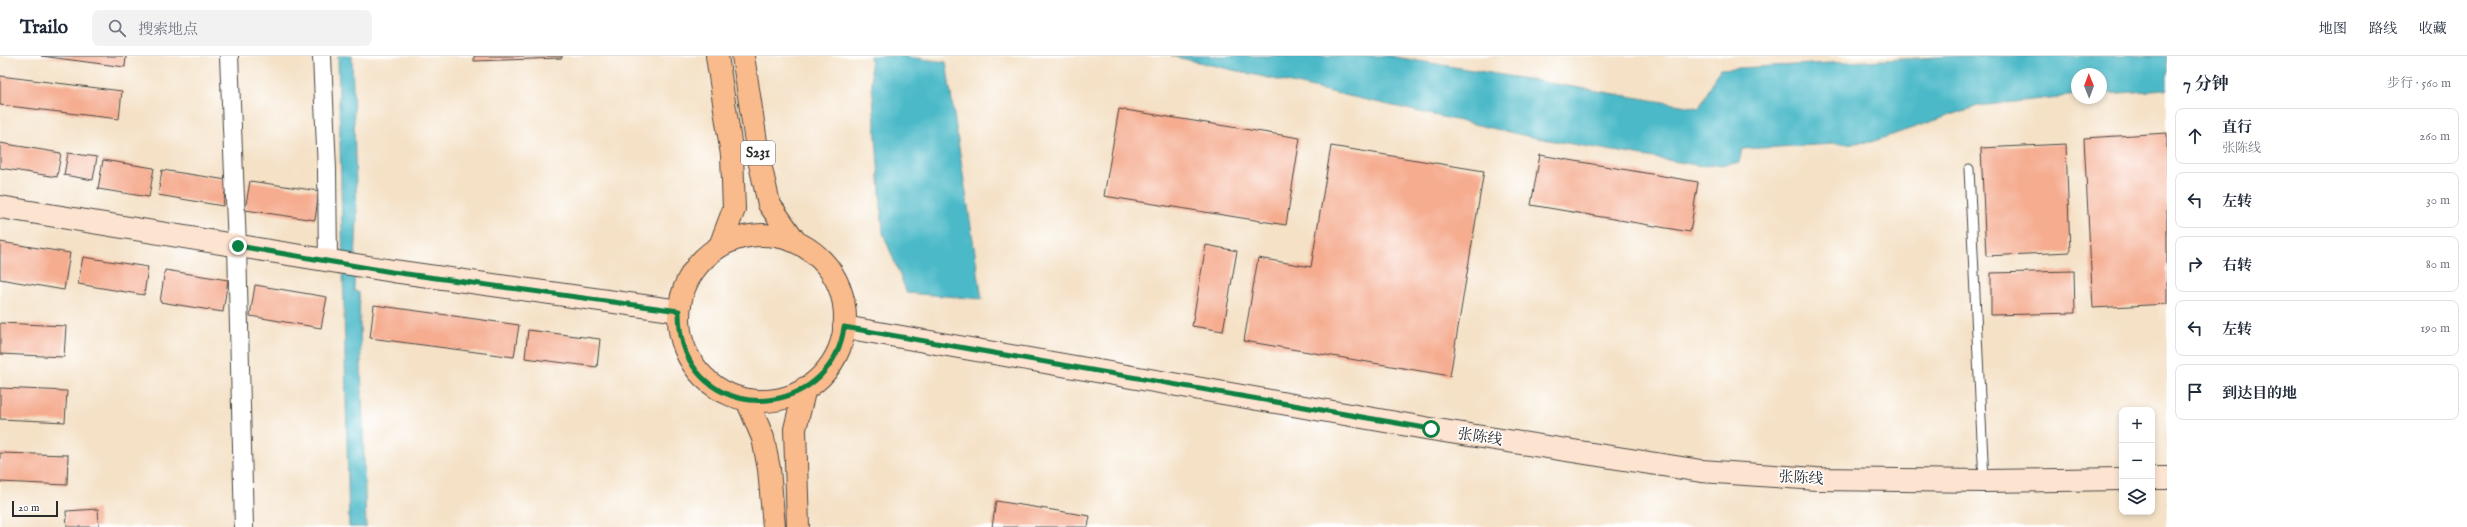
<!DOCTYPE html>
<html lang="zh">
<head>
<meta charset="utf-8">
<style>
  body { margin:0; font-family:"IM FELL English","Noto Serif SC",serif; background:#f2f2f3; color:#1f2937 }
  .controls { position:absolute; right:12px; bottom:12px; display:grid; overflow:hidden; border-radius:8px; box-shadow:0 2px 6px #0003 }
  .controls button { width:36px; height:36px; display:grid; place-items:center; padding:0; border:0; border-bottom:1px solid #e0e1e3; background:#fff; color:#1f2937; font:20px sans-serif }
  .compass { position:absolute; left:2071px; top:12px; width:36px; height:36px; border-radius:50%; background:#fff; box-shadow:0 2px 6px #0003; rotate:359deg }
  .scale { position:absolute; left:12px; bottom:10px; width:46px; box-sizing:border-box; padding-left:4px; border:2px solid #2b2b2b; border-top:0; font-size:11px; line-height:14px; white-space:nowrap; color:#2b2b2b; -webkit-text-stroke:3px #fff; paint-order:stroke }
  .stop { position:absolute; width:12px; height:12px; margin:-9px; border:3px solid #0b8043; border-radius:50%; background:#fff }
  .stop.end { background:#0b8043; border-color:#fff; box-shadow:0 1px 4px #0008 }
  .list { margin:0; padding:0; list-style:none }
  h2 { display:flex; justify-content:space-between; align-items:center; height:52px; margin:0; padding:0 16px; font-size:17px }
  h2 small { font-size:13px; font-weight:400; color:#747a83 }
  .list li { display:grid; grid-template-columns:26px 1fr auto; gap:12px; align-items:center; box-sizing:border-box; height:56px; margin:0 8px 8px; padding:0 8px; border:1px solid #e0e1e3; border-radius:8px }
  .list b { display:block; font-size:15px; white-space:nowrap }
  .list p { margin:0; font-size:13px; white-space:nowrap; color:#747a83 }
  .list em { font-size:13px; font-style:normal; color:#747a83 }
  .icon { flex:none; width:22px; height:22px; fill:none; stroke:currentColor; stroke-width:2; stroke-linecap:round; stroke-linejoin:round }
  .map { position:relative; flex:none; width:2167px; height:471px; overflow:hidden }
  header { display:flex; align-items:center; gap:24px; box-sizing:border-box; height:56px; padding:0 20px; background:#fff; border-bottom:1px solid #e0e1e3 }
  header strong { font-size:19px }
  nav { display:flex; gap:22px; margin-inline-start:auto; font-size:14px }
  .search { width:280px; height:36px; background:#f2f2f3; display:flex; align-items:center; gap:10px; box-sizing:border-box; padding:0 14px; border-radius:8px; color:#747a83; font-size:15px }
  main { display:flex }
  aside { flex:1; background:#fff }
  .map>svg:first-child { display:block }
  .water { fill:#4cb9c8; stroke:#3c727a }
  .building { fill:#f5ac8f }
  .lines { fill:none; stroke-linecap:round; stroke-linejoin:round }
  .lane-casing { stroke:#494642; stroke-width:11 }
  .street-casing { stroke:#494642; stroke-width:20 }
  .secondary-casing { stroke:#494642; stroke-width:24 }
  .primary-casing { stroke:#494642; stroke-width:24 }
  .lane { stroke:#fff; stroke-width:9 }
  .street { stroke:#fff; stroke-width:18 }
  .secondary { stroke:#fde4d1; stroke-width:22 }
  .primary { stroke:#fabb8c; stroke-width:22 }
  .route { stroke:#0b8043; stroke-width:5 }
  .labels { text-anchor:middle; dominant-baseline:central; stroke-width:3; stroke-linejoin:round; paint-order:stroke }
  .shield { fill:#fff; stroke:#6b6b6b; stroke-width:1 }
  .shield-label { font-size:14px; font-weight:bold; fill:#2b2b2b }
  .street-label { font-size:15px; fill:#2b2b2b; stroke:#fff }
</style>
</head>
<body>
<header>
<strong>Trailo</strong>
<div class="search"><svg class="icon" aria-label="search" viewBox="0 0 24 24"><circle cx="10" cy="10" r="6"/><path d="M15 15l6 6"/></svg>搜索地点</div>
<nav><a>地图</a><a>路线</a><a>收藏</a></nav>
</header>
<main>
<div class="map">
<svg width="2167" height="471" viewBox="0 0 2167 471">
  <rect width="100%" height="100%" fill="#fff"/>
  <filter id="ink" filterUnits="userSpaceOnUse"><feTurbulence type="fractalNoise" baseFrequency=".025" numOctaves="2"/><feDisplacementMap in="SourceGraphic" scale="8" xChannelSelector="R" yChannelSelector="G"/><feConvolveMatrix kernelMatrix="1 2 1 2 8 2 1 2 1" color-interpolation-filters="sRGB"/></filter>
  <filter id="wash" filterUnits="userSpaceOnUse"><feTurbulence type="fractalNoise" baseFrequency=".012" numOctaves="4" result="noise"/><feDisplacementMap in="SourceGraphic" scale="16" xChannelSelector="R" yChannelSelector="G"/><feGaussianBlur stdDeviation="0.9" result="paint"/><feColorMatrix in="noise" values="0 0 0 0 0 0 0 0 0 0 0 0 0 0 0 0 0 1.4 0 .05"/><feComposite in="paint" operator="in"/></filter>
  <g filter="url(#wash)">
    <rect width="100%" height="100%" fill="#f4e1c6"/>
    <path class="water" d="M338 0H352L357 162 354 235 359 236 366 471H349Z
      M870 0H900L946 6 982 243 907 237 883 177Z
      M1171 0H1389L1699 52 1720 13 1957 0H2167V34L2101 38V18H2077V39L1978 50 1871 86 1742 93 1739 107 1702 110 1531 81Z"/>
    <g id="blocks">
      <path class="building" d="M41 0H126L125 11Z
        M474 0H562V2L474 5Z
        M0 20 122 35 119 63 0 49Z
        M1119 53 1300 82 1286 169 1104 140Z
        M2167 77V248L2093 252 2084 82Z
        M0 87 61 97 57 121 0 112Z
        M2066 88 2070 196 1986 200 1981 92Z
        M1331 90 1484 115 1450 320 1244 285 1258 202 1311 211Z
        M68 97 97 101 93 124 64 119Z
        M1540 99 1698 126 1690 176 1531 149Z
        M103 104 154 112 149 141 98 133Z
        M162 114 227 124 223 150 158 139Z
        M250 125 319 135 315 164 245 154Z
        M0 186 70 197 64 234 0 223Z
        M1206 189 1237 195 1223 275 1192 270Z
        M83 201 148 211 144 239 78 228Z
        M165 214 228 224 223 256 160 246Z
        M2074 215 2075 257 1991 259V217Z
        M255 229 327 241 321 272 250 260Z
        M374 249 519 269 514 301 370 282Z
        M0 267 66 270 64 301 0 298Z
        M528 274 600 283 597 311 525 302Z
        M0 332 67 335 65 366 0 363Z
        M0 397 68 399 67 429 0 426Z
        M996 445 1090 460 1088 471H992Z
        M98 453 99 471H67L66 455Z"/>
    </g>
  </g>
  <g filter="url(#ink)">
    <use href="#blocks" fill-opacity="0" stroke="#494642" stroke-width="1"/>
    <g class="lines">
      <defs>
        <path id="lane" d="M1969 113 1984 425"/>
        <path id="street" d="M229 0 237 190 244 471
          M322 0 327 114 328 205"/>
        <path id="secondary" d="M0 151 393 215 679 255
          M844 271 1431 373 1701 415 1817 423 1984 425 2122 423
          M2152 422H2167"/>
        <path id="primary" d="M717 0 732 99 734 153 720 190
          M743 0 758 99 769 148 795 185
          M679 262a83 83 0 1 1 166 0a83 83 0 1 1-166 0Z
          M747 344 763 382 769 413 774 471
          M798 471 795 373 805 332"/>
      </defs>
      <use href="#lane" class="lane-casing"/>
      <use href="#street" class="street-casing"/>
      <use href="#secondary" class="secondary-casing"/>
      <use href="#primary" class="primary-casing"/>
      <use href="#lane" class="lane"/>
      <use href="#street" class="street"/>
      <use href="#secondary" class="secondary"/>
      <use href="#primary" class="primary"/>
    </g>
  </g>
  <g class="lines" filter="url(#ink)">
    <path class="route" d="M238 190 392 216 679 255C679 270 680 283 686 297 719 372 833 354 844 271L1431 373"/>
  </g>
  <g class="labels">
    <rect class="shield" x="741" y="85" width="34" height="24" rx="3"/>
    <g class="shield-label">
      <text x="758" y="97">S231</text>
    </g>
    <g class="street-label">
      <text transform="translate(1480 381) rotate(9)">张陈线</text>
      <text transform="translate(1801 422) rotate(3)">张陈线</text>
    </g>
  </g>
</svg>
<div class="controls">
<button>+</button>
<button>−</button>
<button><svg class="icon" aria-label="layers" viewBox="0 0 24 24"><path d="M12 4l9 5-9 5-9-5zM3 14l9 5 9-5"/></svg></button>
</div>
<svg class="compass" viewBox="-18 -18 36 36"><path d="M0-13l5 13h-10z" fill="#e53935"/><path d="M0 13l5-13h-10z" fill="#747a83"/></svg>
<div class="scale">20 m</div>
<div class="stop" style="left:1431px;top:373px"></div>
<div class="stop end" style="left:238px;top:190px"></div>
</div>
<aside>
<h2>7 分钟<small>步行 · 560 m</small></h2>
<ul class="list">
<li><svg class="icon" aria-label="ahead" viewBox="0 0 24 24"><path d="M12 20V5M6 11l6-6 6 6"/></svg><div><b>直行</b><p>张陈线</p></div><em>260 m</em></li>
<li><svg class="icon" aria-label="left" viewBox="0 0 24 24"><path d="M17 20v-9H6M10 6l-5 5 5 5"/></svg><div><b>左转</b></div><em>30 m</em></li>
<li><svg class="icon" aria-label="right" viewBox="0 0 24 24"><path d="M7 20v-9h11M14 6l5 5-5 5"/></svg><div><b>右转</b></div><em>80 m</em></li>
<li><svg class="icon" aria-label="left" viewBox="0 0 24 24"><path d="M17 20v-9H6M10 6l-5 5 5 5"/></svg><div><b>左转</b></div><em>190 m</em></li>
<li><svg class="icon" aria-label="arrive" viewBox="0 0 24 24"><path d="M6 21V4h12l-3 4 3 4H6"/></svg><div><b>到达目的地</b></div></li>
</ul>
</aside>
</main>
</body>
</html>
